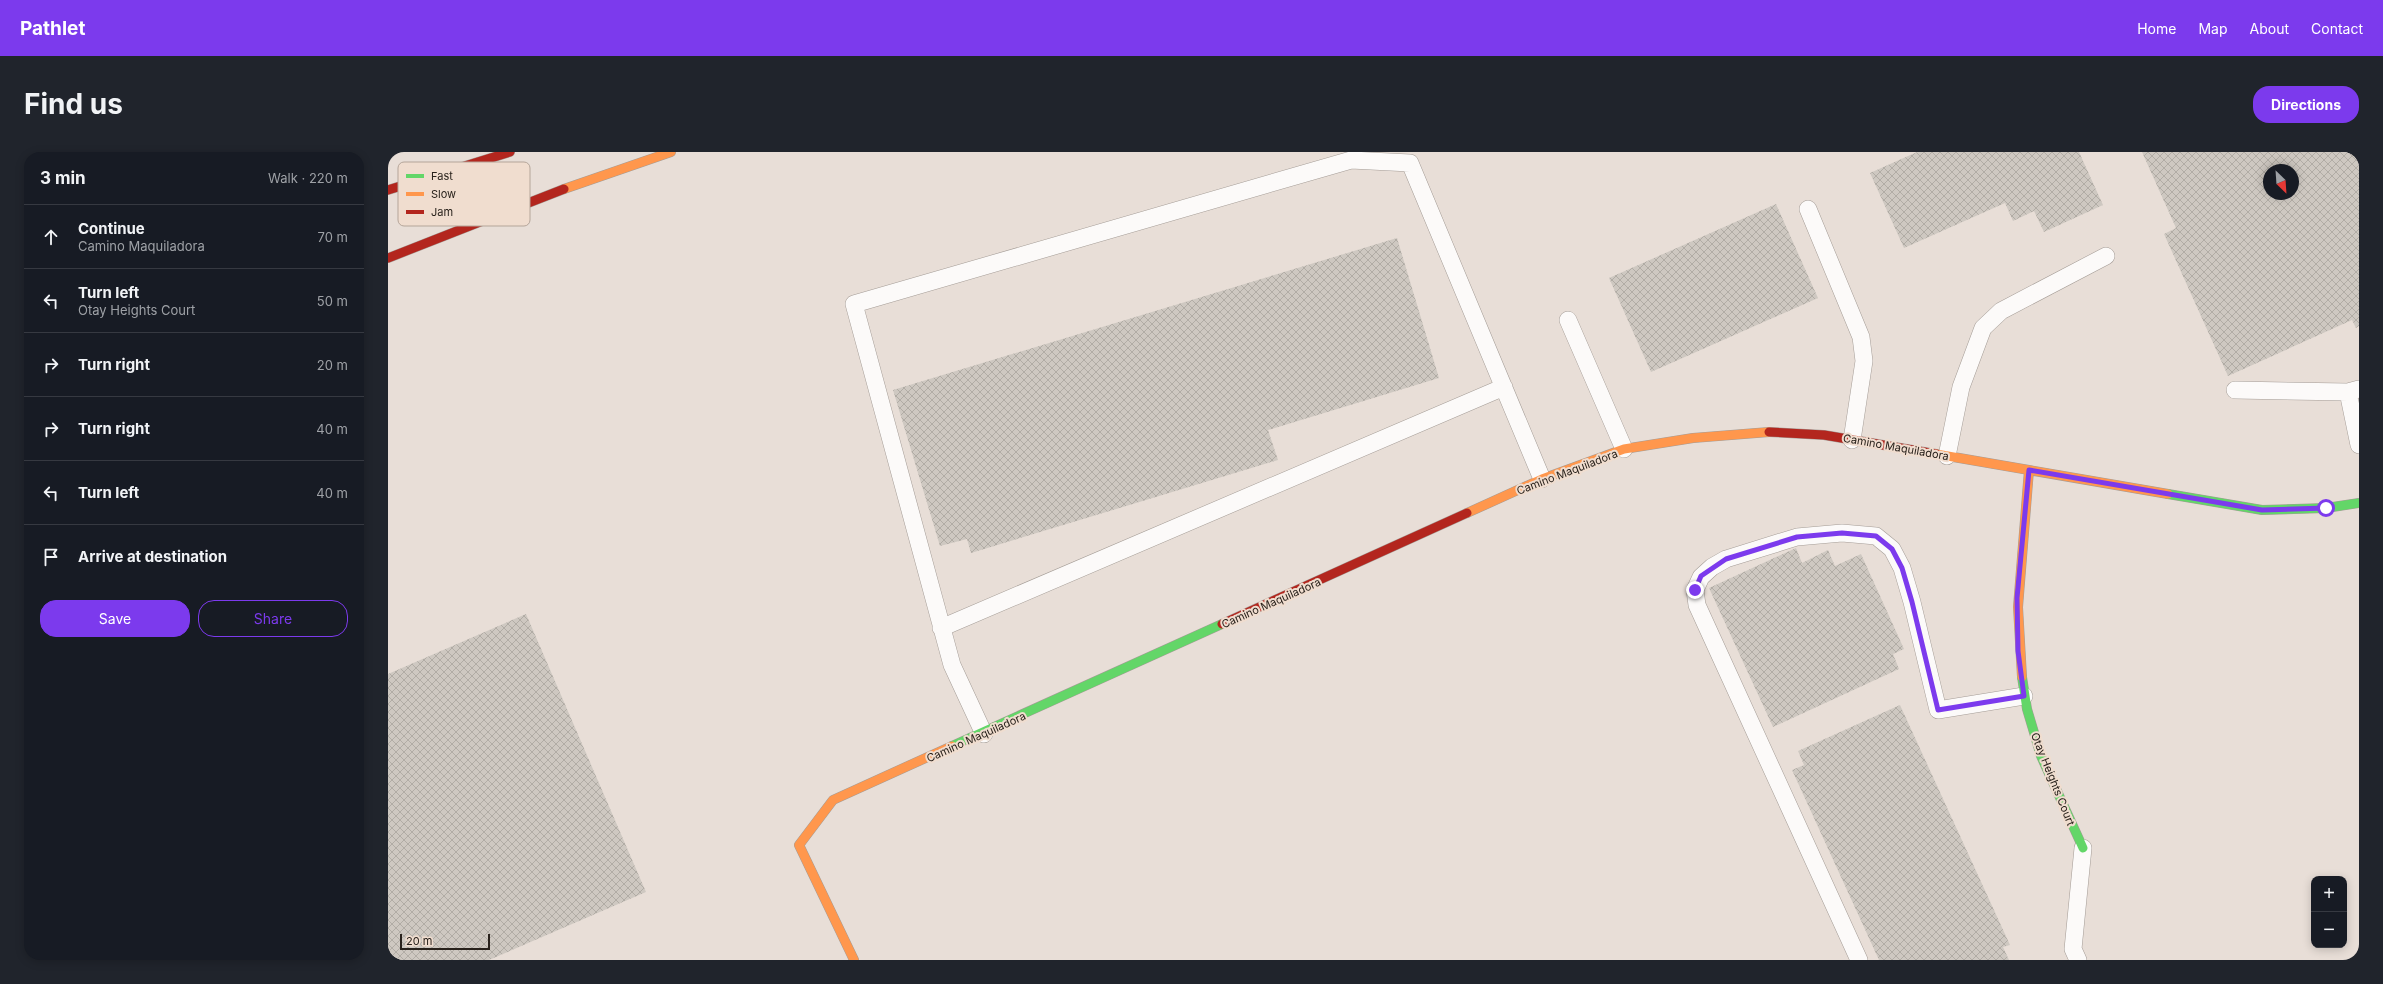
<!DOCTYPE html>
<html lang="en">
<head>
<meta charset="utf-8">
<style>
  body { margin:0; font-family:Inter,sans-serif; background:#20242c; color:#f1f3f6 }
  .controls { position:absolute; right:12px; bottom:12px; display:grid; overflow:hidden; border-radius:8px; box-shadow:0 2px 10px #0003 }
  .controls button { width:36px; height:36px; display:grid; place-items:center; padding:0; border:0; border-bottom:1px solid #363941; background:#171b24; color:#f1f3f6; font:20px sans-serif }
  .compass { position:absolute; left:1875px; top:12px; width:36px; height:36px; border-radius:50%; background:#171b24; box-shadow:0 2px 10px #0003; rotate:155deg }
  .scale { position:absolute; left:12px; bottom:10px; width:90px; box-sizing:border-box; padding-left:4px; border:2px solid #29221c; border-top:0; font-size:11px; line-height:14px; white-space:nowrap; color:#29221c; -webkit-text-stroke:3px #f0ddcf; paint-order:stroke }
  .stop { position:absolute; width:12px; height:12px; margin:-9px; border:3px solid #7c3aed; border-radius:50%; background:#fff }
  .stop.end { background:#7c3aed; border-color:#fff; box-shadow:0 1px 4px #0008 }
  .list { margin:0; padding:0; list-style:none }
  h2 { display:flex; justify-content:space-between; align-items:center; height:52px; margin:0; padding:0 16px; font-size:17px }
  h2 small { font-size:13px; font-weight:400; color:#9ea1a6 }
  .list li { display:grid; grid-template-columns:26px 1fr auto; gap:12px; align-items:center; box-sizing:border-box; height:64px; padding:0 16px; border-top:1px solid #363941 }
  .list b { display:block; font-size:15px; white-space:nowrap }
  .list p { margin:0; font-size:13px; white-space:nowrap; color:#9ea1a6 }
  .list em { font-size:13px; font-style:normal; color:#9ea1a6 }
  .actions { display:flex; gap:8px; padding:12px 16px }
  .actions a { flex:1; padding:9px 0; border:1px solid #7c3aed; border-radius:16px; text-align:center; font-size:14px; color:#7c3aed }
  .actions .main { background:#7c3aed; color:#fff }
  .icon { flex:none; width:22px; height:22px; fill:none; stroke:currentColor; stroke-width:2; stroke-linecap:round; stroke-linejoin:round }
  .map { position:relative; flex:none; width:1971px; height:808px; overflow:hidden; border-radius:16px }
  header { display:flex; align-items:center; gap:24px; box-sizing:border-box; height:56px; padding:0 20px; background:#7c3aed; color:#fff }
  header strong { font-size:19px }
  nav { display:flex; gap:22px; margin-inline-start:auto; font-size:14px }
  .intro { display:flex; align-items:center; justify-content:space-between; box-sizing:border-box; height:96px; padding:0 24px }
  h1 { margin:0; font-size:28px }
  .button { padding:10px 18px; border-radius:16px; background:#7c3aed; color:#fff; font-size:14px; font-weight:700 }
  main { display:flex; gap:24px; padding:0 24px }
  aside { flex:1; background:#171b24; border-radius:16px; box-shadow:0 2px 10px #0003 }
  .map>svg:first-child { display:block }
  .building { fill:url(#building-cross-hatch); fill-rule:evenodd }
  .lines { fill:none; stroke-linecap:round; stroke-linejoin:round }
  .lane-casing { stroke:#a49c96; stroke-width:18 }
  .fast-casing { stroke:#a49c96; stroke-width:10 }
  .slow-casing { stroke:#a49c96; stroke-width:10 }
  .jam-casing { stroke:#a49c96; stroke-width:10 }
  .lane { stroke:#fcfaf9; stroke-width:17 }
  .fast { stroke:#63d668; stroke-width:9 }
  .slow { stroke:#ff974d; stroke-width:9 }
  .jam { stroke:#b3261e; stroke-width:9 }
  .route { stroke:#7c3aed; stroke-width:5 }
  .labels { text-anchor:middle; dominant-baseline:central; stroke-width:4; stroke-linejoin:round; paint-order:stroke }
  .street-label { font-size:11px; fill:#29221c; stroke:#f0ddcf }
  .key { fill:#f0ddcf; stroke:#b4a599; stroke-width:1 }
  .key-label { font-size:11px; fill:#29221c }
</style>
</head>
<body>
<header>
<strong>Pathlet</strong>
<nav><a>Home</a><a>Map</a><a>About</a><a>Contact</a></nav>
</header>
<div class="intro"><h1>Find us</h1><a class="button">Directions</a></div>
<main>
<aside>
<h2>3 min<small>Walk · 220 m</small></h2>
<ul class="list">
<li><svg class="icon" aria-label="ahead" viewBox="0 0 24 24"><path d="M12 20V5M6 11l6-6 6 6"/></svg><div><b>Continue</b><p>Camino Maquiladora</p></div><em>70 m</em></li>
<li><svg class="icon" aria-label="left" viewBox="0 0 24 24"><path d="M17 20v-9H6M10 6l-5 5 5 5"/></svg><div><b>Turn left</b><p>Otay Heights Court</p></div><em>50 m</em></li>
<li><svg class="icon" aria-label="right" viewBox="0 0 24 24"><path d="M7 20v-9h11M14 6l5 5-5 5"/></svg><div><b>Turn right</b></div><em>20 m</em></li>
<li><svg class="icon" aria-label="right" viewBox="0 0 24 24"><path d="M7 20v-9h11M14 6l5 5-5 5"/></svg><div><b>Turn right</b></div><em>40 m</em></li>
<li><svg class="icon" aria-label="left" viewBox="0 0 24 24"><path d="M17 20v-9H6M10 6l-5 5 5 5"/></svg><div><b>Turn left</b></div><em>40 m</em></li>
<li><svg class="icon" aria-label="arrive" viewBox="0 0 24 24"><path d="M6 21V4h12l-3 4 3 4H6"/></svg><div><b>Arrive at destination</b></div></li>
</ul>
<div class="actions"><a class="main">Save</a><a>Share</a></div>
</aside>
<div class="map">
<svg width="1971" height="808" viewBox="0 0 1971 808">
  <defs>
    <pattern id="building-cross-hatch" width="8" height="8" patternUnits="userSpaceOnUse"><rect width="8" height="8" fill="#cec8c1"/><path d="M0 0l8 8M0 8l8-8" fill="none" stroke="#b1aca5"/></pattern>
  </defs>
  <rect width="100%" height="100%" fill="#e8ded7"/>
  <path class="building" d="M1529 0H1691L1715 53 1656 80 1646 59 1625 69 1617 51 1516 96 1482 21Z
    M1754 0H1971V174L1968 176 1964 168 1840 224 1776 82 1788 76ZM1881 18H1905V42H1881Z
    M1388 52 1430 146 1263 220 1221 126Z
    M1009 86 1051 226 880 278 890 308 583 401 579 387 552 394 505 238Z
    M1408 396 1414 411 1440 398 1447 414 1473 402 1516 497 1505 502 1511 517 1385 575 1321 436Z
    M138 462 258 740 101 808H0V522Z
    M1512 553 1622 793 1615 795 1621 808H1491L1404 618 1416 613 1410 599Z"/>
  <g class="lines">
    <defs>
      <path id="lane" d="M1420 57 1473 185 1476 209 1464 288
        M1180 168 1236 297
        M1971 237 1960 240 1971 293
        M1847 238 1960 240
        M1559 304 1573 235 1595 176 1613 159 1718 104
        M553 476 1116 235
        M596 582 564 513 466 152 963 8 1022 11 1154 327
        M1471 808 1309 453 1307 438 1313 425 1324 415 1338 407 1409 385 1454 381 1488 384 1504 397 1514 416 1524 450 1550 558 1636 544
        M1690 808 1685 797 1695 696"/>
      <path id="fast" d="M1780 342 1874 358 1938 356 1971 351
        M1634 525 1639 557 1653 604 1695 696
        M564 594 834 472"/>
      <path id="slow" d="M176 37 283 0
        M1548 302 1780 342
        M1079 361 1154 327 1236 297 1305 286 1381 280
        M1634 525 1630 455 1641 318
        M466 808 411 693 445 648 564 594"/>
      <path id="jam" d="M0 38 122 0
        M0 106 176 37
        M1381 280 1436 283 1548 302
        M834 472 1079 361"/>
    </defs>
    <use href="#lane" class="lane-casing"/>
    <use href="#fast" class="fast-casing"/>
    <use href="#slow" class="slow-casing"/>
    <use href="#jam" class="jam-casing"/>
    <use href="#lane" class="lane"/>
    <use href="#fast" class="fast"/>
    <use href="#slow" class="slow"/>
    <use href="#jam" class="jam"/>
  </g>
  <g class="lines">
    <path class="route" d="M1307 438 1313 424 1338 407 1409 385 1454 381 1488 384 1504 397 1514 416 1524 450 1550 558 1636 544 1630 499 1629 446 1641 318 1874 358 1938 356"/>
  </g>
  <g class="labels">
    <g class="street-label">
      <text transform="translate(1508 295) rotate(10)">Camino Maquiladora</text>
      <text transform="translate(1179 320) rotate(-21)">Camino Maquiladora</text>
      <text transform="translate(883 451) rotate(-24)">Camino Maquiladora</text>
      <text transform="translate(588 585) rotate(-24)">Camino Maquiladora</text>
      <text transform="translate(1665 627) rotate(68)">Otay Heights Court</text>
    </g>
  </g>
  <rect x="10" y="10" width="132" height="64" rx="6" class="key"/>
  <rect x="18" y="22" width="18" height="4" fill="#63d668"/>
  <rect x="18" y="40" width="18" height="4" fill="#ff974d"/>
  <rect x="18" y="58" width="18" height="4" fill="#b3261e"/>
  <g class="key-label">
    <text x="43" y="28">Fast</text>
    <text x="43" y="46">Slow</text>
    <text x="43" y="64">Jam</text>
  </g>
</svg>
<div class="controls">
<button>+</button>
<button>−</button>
</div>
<svg class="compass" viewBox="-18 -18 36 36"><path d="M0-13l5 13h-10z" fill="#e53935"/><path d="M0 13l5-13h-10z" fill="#9ea1a6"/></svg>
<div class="scale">20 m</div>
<div class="stop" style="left:1938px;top:356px"></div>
<div class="stop end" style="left:1307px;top:438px"></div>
</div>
</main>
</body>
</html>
